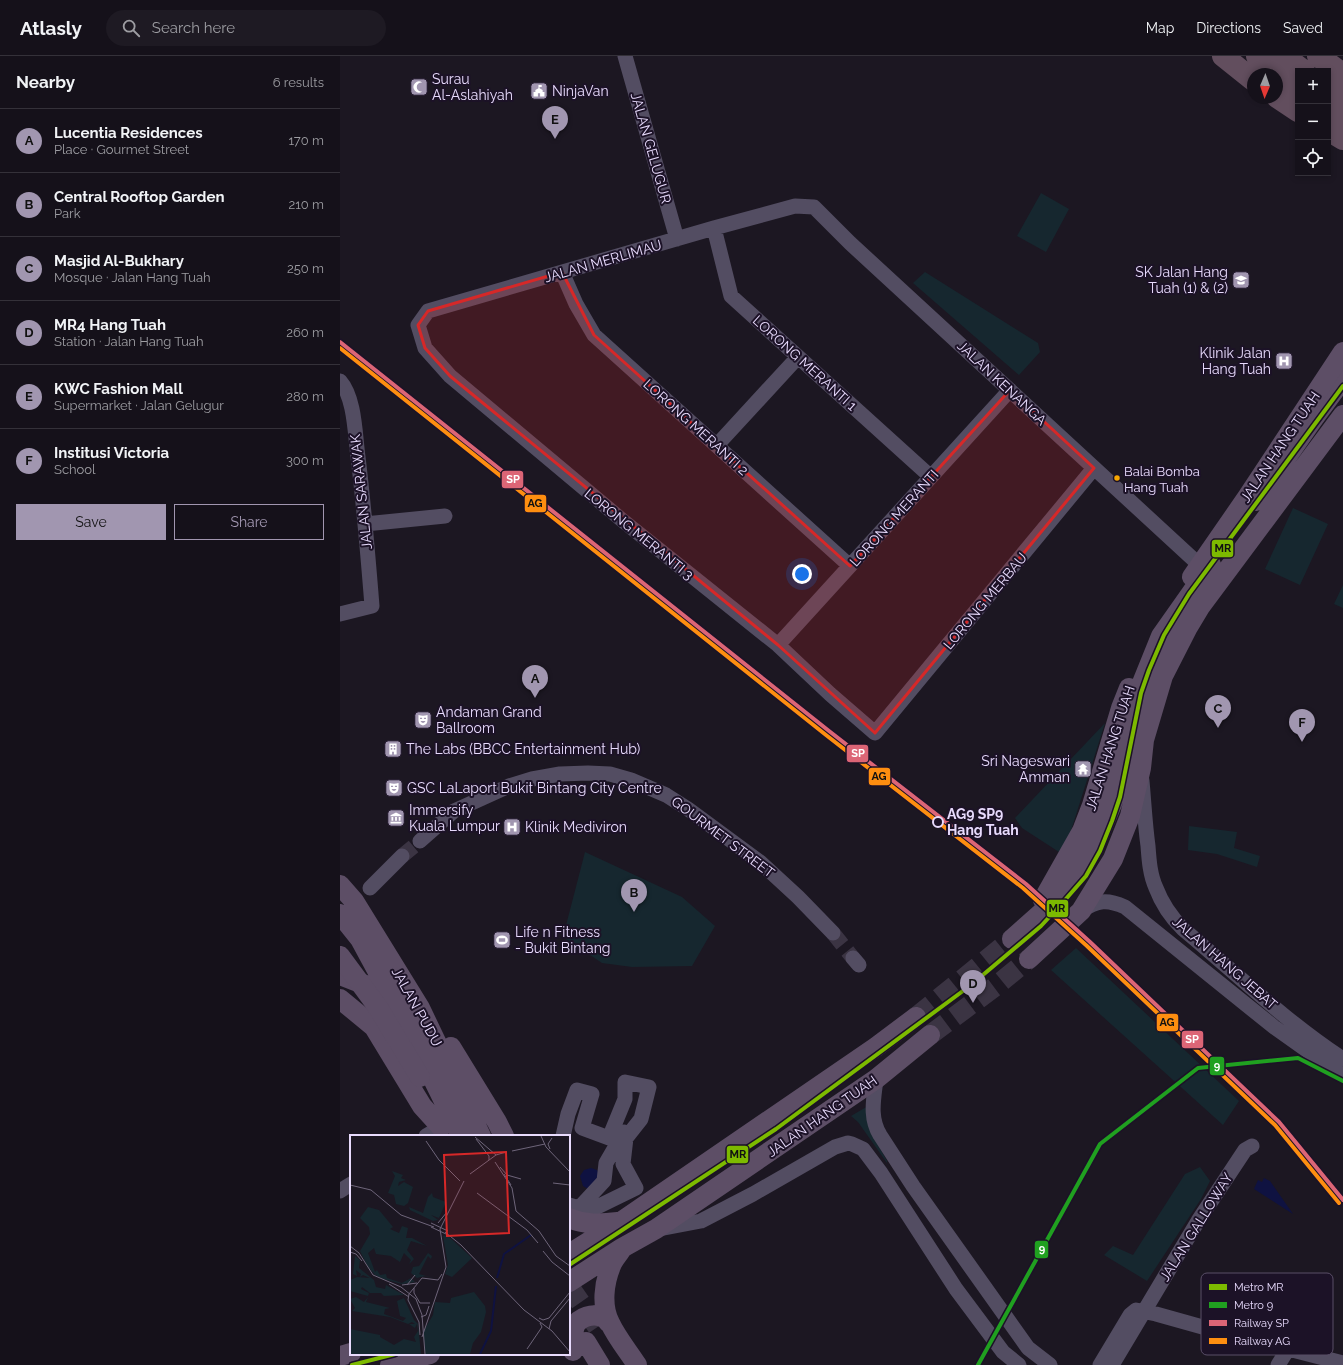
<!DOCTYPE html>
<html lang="en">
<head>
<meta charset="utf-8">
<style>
  body { margin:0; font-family:Raleway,sans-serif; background:#1e1a23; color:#f1f3f6 }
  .controls { position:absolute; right:12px; top:12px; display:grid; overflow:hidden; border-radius:0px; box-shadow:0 2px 6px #0003 }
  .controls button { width:36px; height:36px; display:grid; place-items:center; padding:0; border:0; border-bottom:1px solid #343139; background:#15111a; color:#f1f3f6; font:20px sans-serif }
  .compass { position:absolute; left:907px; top:12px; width:36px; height:36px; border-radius:50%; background:#15111a; box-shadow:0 2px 6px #0003; rotate:182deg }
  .you { position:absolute; left:462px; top:518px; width:14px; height:14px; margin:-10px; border:3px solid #fff; border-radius:50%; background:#1a73e8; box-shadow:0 0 0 6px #1a73e833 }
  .badge { display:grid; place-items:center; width:26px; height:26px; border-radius:50%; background:#a196b0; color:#111; font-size:13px; font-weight:700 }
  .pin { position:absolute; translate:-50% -33px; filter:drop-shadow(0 1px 2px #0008) }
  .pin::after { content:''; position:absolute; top:21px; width:14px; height:12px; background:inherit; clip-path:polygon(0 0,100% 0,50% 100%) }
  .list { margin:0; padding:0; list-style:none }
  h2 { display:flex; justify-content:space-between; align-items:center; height:52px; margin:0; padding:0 16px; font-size:17px }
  h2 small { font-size:13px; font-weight:400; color:#9d9da2 }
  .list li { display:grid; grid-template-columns:26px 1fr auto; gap:12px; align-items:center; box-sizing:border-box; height:64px; padding:0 16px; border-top:1px solid #343139 }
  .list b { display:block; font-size:15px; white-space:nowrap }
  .list p { margin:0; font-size:13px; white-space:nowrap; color:#9d9da2 }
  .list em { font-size:13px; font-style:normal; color:#9d9da2 }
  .actions { display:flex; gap:8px; padding:12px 16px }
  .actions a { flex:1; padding:9px 0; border:1px solid #a196b0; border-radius:0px; text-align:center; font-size:14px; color:#a196b0 }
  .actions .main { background:#a196b0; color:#111 }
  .icon { flex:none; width:22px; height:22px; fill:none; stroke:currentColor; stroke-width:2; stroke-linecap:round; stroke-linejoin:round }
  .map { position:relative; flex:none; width:1003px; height:1309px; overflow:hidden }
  header { display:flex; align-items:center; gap:24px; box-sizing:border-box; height:56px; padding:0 20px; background:#15111a; border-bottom:1px solid #343139 }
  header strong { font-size:19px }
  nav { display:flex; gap:22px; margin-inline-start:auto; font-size:14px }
  .search { width:280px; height:36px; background:#1e1a23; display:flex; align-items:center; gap:10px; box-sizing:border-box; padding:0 14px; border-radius:22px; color:#9d9da2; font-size:15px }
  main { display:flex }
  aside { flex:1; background:#15111a }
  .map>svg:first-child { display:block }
  .green { fill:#16272f }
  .water { fill:#0f1241 }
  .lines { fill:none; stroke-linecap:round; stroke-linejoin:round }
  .minor-tunnel { stroke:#3b3443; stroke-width:15; stroke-dasharray:15 8; stroke-linecap:butt }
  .major-tunnel { stroke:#3b3443; stroke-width:20; stroke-dasharray:20 10; stroke-linecap:butt }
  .minor { stroke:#534d62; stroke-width:15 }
  .major { stroke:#5d4e66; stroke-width:20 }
  .highway { stroke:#624e5e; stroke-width:22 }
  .major-bridge { stroke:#5d4e66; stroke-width:20 }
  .rail-1-casing { stroke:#1c1227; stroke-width:7 }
  .rail-2-casing { stroke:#1c1227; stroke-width:7 }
  .rail-1 { stroke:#dc6576; stroke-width:4 }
  .rail-2 { stroke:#fe8e10; stroke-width:4 }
  .metro-1-casing { stroke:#1c1227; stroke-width:7 }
  .metro-2-casing { stroke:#1c1227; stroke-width:7 }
  .metro-1 { stroke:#7dba00; stroke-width:4 }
  .metro-2 { stroke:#20a020; stroke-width:4 }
  .marked { fill:#d62828; fill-opacity:0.2; stroke:#d62828; stroke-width:3; stroke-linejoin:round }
  .bus-dot { fill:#f7a600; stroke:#1c1227; stroke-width:1.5 }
  .stop-dot { fill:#1c1227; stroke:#e8dbfd; stroke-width:2 }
  .labels { text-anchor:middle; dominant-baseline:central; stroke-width:4; stroke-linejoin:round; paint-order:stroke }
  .bus-label { font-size:13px; fill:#e8dbfd; stroke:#1c1227; text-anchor:start }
  .poi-label { font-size:14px; fill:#e8dbfd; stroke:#1c1227; text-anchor:start }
  .street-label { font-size:14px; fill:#e8dbfd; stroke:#1c1227 }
  .stop-label { font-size:14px; font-weight:bold; fill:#e8dbfd; stroke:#1c1227; text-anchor:start }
  .inset-river { fill:none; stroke:#0f1241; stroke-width:2 }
  .inset-road { fill:none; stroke:#6e657a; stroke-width:1 }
  .view { fill:#d62828; fill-opacity:0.15; stroke:#d62828; stroke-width:2 }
  .inset-edge { fill:none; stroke:#e8dbfd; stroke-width:2 }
  .key { fill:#1c1227; stroke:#594e67; stroke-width:1 }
  .key-label { font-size:11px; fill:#e8dbfd }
  .line-badge { stroke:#1c1227; stroke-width:1.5 }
  .badge-label { font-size:11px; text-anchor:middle; font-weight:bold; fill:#fff }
  .pale-badge-label { font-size:11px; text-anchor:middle; font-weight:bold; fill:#111 }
</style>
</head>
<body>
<header>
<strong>Atlasly</strong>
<div class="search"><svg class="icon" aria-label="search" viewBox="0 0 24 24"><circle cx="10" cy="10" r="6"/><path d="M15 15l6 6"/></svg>Search here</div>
<nav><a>Map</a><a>Directions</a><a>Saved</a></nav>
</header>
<main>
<aside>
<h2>Nearby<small>6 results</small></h2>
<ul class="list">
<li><span class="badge">A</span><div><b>Lucentia Residences</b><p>Place · Gourmet Street</p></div><em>170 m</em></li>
<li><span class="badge">B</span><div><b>Central Rooftop Garden</b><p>Park</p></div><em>210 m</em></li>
<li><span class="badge">C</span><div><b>Masjid Al-Bukhary</b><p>Mosque · Jalan Hang Tuah</p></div><em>250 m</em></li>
<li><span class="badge">D</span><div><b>MR4 Hang Tuah</b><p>Station · Jalan Hang Tuah</p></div><em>260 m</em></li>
<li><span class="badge">E</span><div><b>KWC Fashion Mall</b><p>Supermarket · Jalan Gelugur</p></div><em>280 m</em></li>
<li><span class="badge">F</span><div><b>Institusi Victoria</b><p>School</p></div><em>300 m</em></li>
</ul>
<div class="actions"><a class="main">Save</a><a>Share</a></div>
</aside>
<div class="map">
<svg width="1003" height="1309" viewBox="0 0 1003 1309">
  <rect width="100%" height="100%" fill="#1c1722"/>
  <path class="green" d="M701 137 729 153 706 196 677 180Z
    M585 216 698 287 700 296 679 319 573 227Z
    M953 452 988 468 960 529 925 513Z
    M1003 529V552L994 548Z
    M765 667 729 781 719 796 682 772 675 762Z
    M849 770 897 776 894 792 920 800 917 811 877 798 848 794Z
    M245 796 342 841 375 870 352 910 292 911 262 907 223 881Z
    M736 892 899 1045 883 1069 711 914Z
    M528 1050 537 1087 547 1105V1107L518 1066 511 1060Z
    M860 1111 870 1125 861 1143 807 1225 764 1199 773 1190 793 1199 845 1118Z"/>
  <path class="water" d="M251 1112 257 1114 261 1120 248 1133 243 1130 240 1120 244 1114Z
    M924 1122 930 1125 953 1158 914 1133 918 1124 922 1126Z"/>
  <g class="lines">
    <path class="minor-tunnel" d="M62 800 80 785
      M493 877 513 902"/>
    <path class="major-tunnel" d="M576 961 672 883
      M590 979 657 929 689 903
      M229 1230 258 1272"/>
    <path class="minor" d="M285 0 337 183
      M374 172 391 240 591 421
      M222 216 236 248 254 279 510 510
      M0 325C15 342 15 379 18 401 24 450 28 500 32 550L0 558
      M377 389 458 301
      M754 412 535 677 490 638 438 589 282 464 110 320 85 292 78 269 88 255 374 172 455 150 474 151 510 187 866 515
      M25 468 105 460
      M438 589 670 334
      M802 725C804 747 805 768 808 790 809 804 810 819 816 832 822 848 831 861 843 873 896 917 946 966 1003 1003
      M80 785 114 755 169 730 192 723 220 718 248 717 270 718 291 724 326 739 348 753 420 806 458 841 493 877
      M30 832 62 800
      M741 855C758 844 767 843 785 851L934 971 1003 1020
      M513 902 519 909
      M536 1023C534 1042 529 1061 540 1079L573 1130 688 1292 710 1309
      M86 1080 101 1071
      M223 1080 228 1058 237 1034 252 1038 242 1072 269 1082 285 1043V1026L309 1031 301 1063 286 1082 283 1108 296 1132 253 1153 239 1152 229 1149
      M0 1135 11 1128
      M239 1152 264 1125 266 1107 284 1076
      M319 1173 361 1165 413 1138 495 1091 508 1087 512 1088 523 1093 541 1117 616 1233 663 1296 679 1309
      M760 1309 790 1259 796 1254 816 1258 866 1272 1003 1307
      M772 1309 858 1165 905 1094 912 1090
      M938 1309 948 1293"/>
    <path class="major" d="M916 445 974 362 1003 323
      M0 829 14 845 80 952 141 1080
      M703 844 742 775 752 749 781 652 789 632
      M0 858 20 883 66 968 121 1080
      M672 883 708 851 729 827 744 805 758 781 772 748 781 718 787 684 802 627 821 580 871 509
      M689 903 741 855 773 803 790 760 801 712 804 684 823 620 848 571 860 551 1003 359
      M0 919 28 930
      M0 943 34 971 82 1050 101 1071
      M111 991 157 1066 164 1080
      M229 1162C245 1169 261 1168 278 1166
      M281 1194C278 1199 273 1204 271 1210 264 1227 261 1250 270 1267 277 1282 288 1295 297 1309
      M229 1198 282 1165 536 991 576 961
      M229 1226 282 1192 316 1173 536 1023 590 979
      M246 1286 260 1309
      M233 1295C233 1287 232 1278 235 1270 239 1261 253 1257 262 1261 265 1262 267 1265 269 1267
      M0 1300 11 1297
      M50 1309 90 1298"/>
    <path class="highway" d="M883 0 913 24
      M917 0 958 33
      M944 0 964 15
      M978 0 1003 18
      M988 31 1003 42
      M937 41 958 55
      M988 53 1003 63
      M988 74 1003 83"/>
    <path class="major-bridge" d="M852 521 908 440 1003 296
      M0 900 37 950 80 1021"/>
    <defs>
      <path id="rail-1" d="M0 286 489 675 686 828 750 886 939 1066 1003 1144"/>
      <path id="rail-2" d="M0 292 486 679 683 832 747 890 935 1069 999 1147"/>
    </defs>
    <use href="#rail-1" class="rail-1-casing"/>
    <use href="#rail-2" class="rail-2-casing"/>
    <use href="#rail-1" class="rail-1"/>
    <use href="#rail-2" class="rail-2"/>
    <defs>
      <path id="metro-1" d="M229 1209 436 1073 631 929 701 870 725 844 746 820 760 795 772 765 780 741 801 637 809 614 824 579 849 538 1003 330
        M12 1309 55 1298"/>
      <path id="metro-2" d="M638 1309 760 1088 858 1012 958 1002 1003 1025"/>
    </defs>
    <use href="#metro-1" class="metro-1-casing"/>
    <use href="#metro-2" class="metro-2-casing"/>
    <use href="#metro-1" class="metro-1"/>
    <use href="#metro-2" class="metro-2"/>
  </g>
  <path class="marked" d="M222 216 254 279 510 510 670 334 754 412 535 677 438 589 110 320 85 292 78 269 88 255Z"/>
  <defs>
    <symbol id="mosque-square" viewBox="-11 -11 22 22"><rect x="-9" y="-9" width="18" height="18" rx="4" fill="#a196b0" stroke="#1c1227"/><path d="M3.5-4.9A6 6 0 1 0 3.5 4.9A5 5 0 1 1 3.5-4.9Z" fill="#fff"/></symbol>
    <symbol id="civic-square" viewBox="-11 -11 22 22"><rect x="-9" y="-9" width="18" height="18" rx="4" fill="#a196b0" stroke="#1c1227"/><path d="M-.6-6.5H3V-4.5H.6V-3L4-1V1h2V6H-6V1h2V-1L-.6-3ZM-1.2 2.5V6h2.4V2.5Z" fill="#fff"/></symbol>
    <symbol id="school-square" viewBox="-11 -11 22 22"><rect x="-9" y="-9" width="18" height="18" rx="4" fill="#a196b0" stroke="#1c1227"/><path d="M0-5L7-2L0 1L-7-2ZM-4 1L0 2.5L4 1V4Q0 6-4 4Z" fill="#fff"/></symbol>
    <symbol id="hospital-square" viewBox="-11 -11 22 22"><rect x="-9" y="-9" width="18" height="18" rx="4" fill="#a196b0" stroke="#1c1227"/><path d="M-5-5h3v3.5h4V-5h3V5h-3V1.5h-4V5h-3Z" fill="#fff"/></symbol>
    <symbol id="theatre-square" viewBox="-11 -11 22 22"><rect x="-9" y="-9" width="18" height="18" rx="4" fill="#a196b0" stroke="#1c1227"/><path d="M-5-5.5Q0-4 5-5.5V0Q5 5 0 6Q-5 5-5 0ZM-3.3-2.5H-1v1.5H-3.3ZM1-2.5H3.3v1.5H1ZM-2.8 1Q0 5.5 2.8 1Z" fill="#fff"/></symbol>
    <symbol id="building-square" viewBox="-11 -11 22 22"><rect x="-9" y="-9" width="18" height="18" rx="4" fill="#a196b0" stroke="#1c1227"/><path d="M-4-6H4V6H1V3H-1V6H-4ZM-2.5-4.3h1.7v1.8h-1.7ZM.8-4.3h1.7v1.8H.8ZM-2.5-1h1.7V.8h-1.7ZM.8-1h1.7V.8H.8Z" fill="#fff"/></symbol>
    <symbol id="temple-square" viewBox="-11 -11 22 22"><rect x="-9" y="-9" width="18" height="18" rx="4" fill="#a196b0" stroke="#1c1227"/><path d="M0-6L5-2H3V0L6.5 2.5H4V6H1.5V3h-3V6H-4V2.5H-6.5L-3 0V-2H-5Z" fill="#fff"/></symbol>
    <symbol id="museum-square" viewBox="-11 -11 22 22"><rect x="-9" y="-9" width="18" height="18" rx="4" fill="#a196b0" stroke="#1c1227"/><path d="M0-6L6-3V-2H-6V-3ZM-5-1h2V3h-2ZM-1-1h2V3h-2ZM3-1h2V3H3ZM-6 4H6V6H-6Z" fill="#fff"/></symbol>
    <symbol id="stadium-square" viewBox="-11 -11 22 22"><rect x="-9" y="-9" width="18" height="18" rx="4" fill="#a196b0" stroke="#1c1227"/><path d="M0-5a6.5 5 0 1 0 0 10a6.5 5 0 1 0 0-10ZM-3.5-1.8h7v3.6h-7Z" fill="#fff"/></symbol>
  </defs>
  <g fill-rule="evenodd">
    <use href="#mosque-square" x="69" y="21" width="20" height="20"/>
    <use href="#civic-square" x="189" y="25" width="20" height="20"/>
    <use href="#school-square" x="891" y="214" width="20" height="20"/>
    <use href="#hospital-square" x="934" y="295" width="20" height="20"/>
    <use href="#theatre-square" x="73" y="654" width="20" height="20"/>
    <use href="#building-square" x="43" y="683" width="20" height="20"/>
    <use href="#temple-square" x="733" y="703" width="20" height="20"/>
    <use href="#theatre-square" x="44" y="722" width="20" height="20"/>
    <use href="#museum-square" x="46" y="752" width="20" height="20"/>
    <use href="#hospital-square" x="162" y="761" width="20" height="20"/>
    <use href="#stadium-square" x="152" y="874" width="20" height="20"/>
  </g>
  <circle class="bus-dot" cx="777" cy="422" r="3.5"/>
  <circle class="stop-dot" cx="598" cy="766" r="5"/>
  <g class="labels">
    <g class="bus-label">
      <text x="784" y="415">Balai Bomba<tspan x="784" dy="16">Hang Tuah</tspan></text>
    </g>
    <g class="poi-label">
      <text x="92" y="23">Surau<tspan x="92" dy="16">Al-Aslahiyah</tspan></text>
      <text x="212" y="35">NinjaVan</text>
      <text x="888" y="216" text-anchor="end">SK Jalan Hang<tspan x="888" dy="16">Tuah (1) &amp; (2)</tspan></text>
      <text x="931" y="297" text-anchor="end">Klinik Jalan<tspan x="931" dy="16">Hang Tuah</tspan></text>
      <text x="96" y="656">Andaman Grand<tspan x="96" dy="16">Ballroom</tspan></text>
      <text x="66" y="693">The Labs (BBCC Entertainment Hub)</text>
      <text x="730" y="705" text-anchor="end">Sri Nageswari<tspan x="730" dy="16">Amman</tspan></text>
      <text x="67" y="732">GSC LaLaport Bukit Bintang City Centre</text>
      <text x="69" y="754">Immersify<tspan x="69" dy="16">Kuala Lumpur</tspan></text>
      <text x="185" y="771">Klinik Mediviron</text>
      <text x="175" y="876">Life n Fitness<tspan x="175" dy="16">- Bukit Bintang</tspan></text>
    </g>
    <g class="street-label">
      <text transform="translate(311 92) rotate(74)">JALAN GELUGUR</text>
      <text transform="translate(263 205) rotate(-16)">JALAN MERLIMAU</text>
      <text transform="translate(465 307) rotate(42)">LORONG MERANTI 1</text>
      <text transform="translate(662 327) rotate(43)">JALAN KENANGA</text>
      <text transform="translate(356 371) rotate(42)">LORONG MERANTI 2</text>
      <text transform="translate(940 391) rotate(-56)">JALAN HANG TUAH</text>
      <text transform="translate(21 436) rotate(-96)">JALAN SARAWAK</text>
      <text transform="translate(554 462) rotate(-48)">LORONG MERANTI</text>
      <text transform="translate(299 478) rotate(39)">LORONG MERANTI 3</text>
      <text transform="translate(645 545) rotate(-50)">LORONG MERBAU</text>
      <text transform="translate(770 692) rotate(-72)">JALAN HANG TUAH</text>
      <text transform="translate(383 781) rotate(37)">GOURMET STREET</text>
      <text transform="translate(885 907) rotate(41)">JALAN HANG JEBAT</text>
      <text transform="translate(77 951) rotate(61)">JALAN PUDU</text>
      <text transform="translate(482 1060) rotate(-35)">JALAN HANG TUAH</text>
      <text transform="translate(856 1171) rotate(-58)">JALAN GALLOWAY</text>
    </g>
    <g class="stop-label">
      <text x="607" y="758">AG9 SP9<tspan x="607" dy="16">Hang Tuah</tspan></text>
    </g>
  </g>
  <g transform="translate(10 1079)">
    <rect width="220" height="220" fill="#1c1722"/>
    <path d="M42 36 53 40 51 43 56 45 49 47 48 51 54 47 63 52 58 68 54 71 46 69 44 60 38 58 45 41ZM82 58 83 62 96 67 89 83 81 80 88 85 83 86 60 75 59 72 73 78 78 62ZM18 72 29 75 43 92 40 94 49 98 52 91 58 93 56 103H62L77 111 61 106 57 115 64 124 59 129 61 125 54 118 50 127 41 121 26 119 24 113 18 118 25 137 27 135 30 140 36 139 37 143 52 148 61 143 65 147 52 149 33 144 25 140 18 132 10 116 20 99 19 92 10 83ZM97 100 122 123 102 142 95 139 98 130 93 101ZM78 118 82 121 81 124 78 121 69 139 87 144 75 141 67 143 61 138 63 132 69 131ZM5 121 10 125 9 133 24 145 26 152 35 154 36 150 54 160 34 161 31 158H20L12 152 11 154 19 158 18 161 0 156V145L7 142 20 143 13 140 10 142 11 139 6 135 7 141 3 139ZM124 157 135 171 136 177 131 197 123 208 120 219H75L73 197 83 180 85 167 100 168 101 163ZM6 162 14 167 18 162 16 167 40 173 35 174 34 179 53 186 56 183 50 181 47 166 54 163 64 185 68 189 71 219H0V194L30 200V202L44 210 54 204 66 207 64 202 68 196 67 189 65 193 59 189H65L62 187 58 189 40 182 2 176 5 173 0 164Z" fill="#16272f"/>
    <path class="inset-river" d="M147 143 154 119 181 100M130 219 141 196 146 151"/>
    <path class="inset-road" d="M191 1 196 12 220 37M125 2 146 20M126 4 139 21V25M76 6 89 25 110 46M200 14 198 9 202 3M162 16 195 9M145 27 162 53 166 76 189 96 206 121 220 131M150 32 157 40 171 44M120 39 146 20 156 17M154 39 161 50M203 48 220 50M0 50 21 55 51 80 84 92M127 58 177 95 188 108M81 88 98 96M88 88 97 77M81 92 96 99M95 97 111 110 174 175 202 196 220 217M0 111 9 118 23 140 51 152 66 164 72 180 75 219M193 116 202 127 220 141M0 117 6 119 12 126M39 149 59 162M52 150 67 148M57 150 65 140M64 153V158L70 168H80M71 182 76 180 79 171M189 183 193 185 199 183 220 157M199 194 201 186 220 163M70 200 69 187 58 165 59 159 72 143 88 145 92 139M72 202 96 132 90 94 114 46M177 214 192 192 190 188"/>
    <path class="view" d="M156 17 159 98 97 101 94 20Z"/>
    <rect width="220" height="220" class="inset-edge"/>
  </g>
  <rect x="861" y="1217" width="132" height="82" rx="6" class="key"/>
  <rect x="869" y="1228" width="18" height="6" fill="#7dba00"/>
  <rect x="869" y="1246" width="18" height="6" fill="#20a020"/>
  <rect x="869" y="1264" width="18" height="6" fill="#dc6576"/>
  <rect x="869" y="1282" width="18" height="6" fill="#fe8e10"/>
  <g class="key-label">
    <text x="894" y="1235">Metro MR</text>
    <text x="894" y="1253">Metro 9</text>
    <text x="894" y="1271">Railway SP</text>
    <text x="894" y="1289">Railway AG</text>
  </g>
  <g class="line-badge">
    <rect x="161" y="414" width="23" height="19" rx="4" fill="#dc6576"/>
    <rect x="184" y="438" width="23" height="19" rx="4" fill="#fe8e10"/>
    <rect x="871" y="483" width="23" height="19" rx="4" fill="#7dba00"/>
    <rect x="506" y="688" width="23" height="19" rx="4" fill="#dc6576"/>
    <rect x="528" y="711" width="23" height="19" rx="4" fill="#fe8e10"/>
    <rect x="706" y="843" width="23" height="19" rx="4" fill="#7dba00"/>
    <rect x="816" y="957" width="23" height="19" rx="4" fill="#fe8e10"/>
    <rect x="841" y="974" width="23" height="19" rx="4" fill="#dc6576"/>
    <rect x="869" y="1000" width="16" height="20" rx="4" fill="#20a020"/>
    <rect x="386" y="1089" width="23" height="19" rx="4" fill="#7dba00"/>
    <rect x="694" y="1184" width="15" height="19" rx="4" fill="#20a020"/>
  </g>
  <g class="badge-label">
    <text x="173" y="427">SP</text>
    <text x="518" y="701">SP</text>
    <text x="852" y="987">SP</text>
    <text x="877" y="1014">9</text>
    <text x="702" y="1197">9</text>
  </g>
  <g class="pale-badge-label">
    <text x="195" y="451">AG</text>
    <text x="883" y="496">MR</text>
    <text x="539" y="724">AG</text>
    <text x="717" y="856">MR</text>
    <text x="827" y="970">AG</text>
    <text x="398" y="1102">MR</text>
  </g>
</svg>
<div class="controls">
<button>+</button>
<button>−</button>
<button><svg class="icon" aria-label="locate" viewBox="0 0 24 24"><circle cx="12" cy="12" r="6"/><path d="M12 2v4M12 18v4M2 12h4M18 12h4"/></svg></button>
</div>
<svg class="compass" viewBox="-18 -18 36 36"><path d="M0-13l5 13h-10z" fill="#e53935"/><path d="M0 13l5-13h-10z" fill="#9d9da2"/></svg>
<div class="you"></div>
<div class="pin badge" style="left:195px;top:642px">A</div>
<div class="pin badge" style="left:294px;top:856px">B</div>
<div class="pin badge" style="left:878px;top:672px">C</div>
<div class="pin badge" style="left:633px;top:947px">D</div>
<div class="pin badge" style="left:215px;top:83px">E</div>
<div class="pin badge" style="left:962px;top:686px">F</div>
</div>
</main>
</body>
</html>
